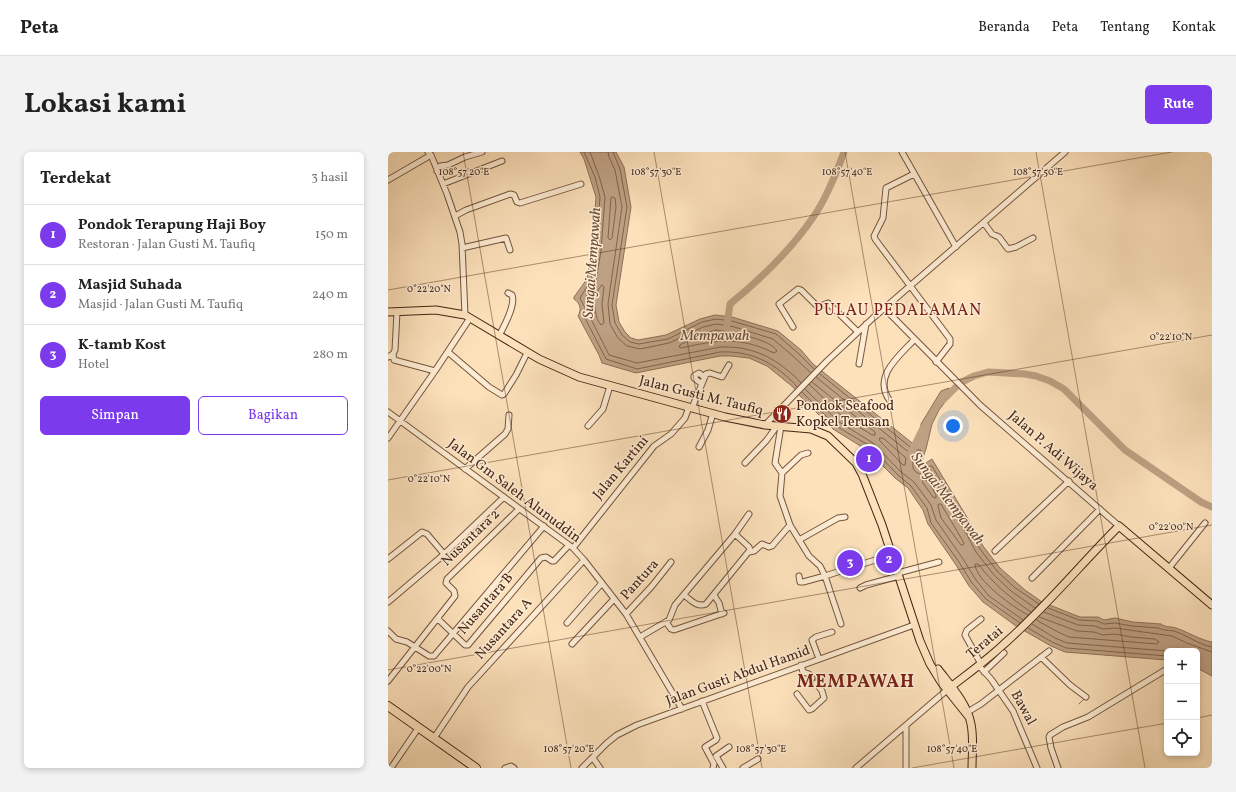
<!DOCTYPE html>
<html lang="id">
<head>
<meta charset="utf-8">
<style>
  body { margin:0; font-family:Vollkorn,serif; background:#f2f2f2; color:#222 }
  .controls { position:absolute; right:12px; bottom:12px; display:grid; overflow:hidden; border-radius:6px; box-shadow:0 2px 6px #0003 }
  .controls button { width:36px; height:36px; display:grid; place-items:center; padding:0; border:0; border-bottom:1px solid #e0e0e0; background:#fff; color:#222; font:20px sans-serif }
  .you { position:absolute; left:565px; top:274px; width:14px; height:14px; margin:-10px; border:3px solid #fff; border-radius:50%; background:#1a73e8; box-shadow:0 0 0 6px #1a73e833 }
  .badge { display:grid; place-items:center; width:26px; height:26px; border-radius:50%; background:#7c3aed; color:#fff; font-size:13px; font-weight:700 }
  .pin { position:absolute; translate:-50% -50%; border:2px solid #fff; box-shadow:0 1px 4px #0006 }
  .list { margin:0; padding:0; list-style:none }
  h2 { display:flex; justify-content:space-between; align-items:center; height:52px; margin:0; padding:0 16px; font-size:17px }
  h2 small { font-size:13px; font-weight:400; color:#767676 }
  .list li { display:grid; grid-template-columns:26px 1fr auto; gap:12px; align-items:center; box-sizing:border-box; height:60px; padding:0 16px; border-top:1px solid #e0e0e0 }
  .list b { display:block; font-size:15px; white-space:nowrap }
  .list p { margin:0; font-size:13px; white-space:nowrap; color:#767676 }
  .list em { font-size:13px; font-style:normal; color:#767676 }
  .actions { display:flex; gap:8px; padding:12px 16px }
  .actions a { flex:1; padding:9px 0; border:1px solid #7c3aed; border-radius:6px; text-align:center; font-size:14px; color:#7c3aed }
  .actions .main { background:#7c3aed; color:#fff }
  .icon { flex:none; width:22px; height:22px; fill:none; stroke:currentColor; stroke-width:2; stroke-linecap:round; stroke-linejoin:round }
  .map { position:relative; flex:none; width:824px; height:616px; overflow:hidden; border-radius:6px }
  header { display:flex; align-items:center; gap:24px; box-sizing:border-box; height:56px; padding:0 20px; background:#fff; border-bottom:1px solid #e0e0e0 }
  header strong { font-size:19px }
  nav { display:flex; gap:22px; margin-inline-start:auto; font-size:14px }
  .intro { display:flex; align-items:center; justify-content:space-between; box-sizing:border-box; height:96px; padding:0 24px }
  h1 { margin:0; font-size:28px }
  .button { padding:10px 18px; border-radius:6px; background:#7c3aed; color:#fff; font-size:14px; font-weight:700 }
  main { display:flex; gap:24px; padding:0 24px }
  aside { flex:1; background:#fff; border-radius:6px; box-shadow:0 2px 6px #0003 }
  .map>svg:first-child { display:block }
  .water { fill:#bea183; stroke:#8e6f57 }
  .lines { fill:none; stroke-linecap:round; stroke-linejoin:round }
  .shore { stroke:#82634c; stroke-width:1 }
  .stream { stroke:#8e6f57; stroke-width:1 }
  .river { stroke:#bea183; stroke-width:7 }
  .minor-casing { stroke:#74543e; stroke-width:7 }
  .major-casing { stroke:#462515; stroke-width:9 }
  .highway-casing { stroke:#462515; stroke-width:10 }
  .minor { stroke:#fdecd3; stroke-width:5 }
  .major { stroke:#fce1bb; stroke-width:7 }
  .highway { stroke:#fce1bb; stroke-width:8 }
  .ticks { fill:none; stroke:#462515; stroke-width:1; stroke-opacity:0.45 }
  .labels { text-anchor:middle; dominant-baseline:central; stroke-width:3; stroke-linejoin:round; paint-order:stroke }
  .street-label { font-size:14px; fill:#462515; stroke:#fdecd3 }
  .poi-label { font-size:14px; fill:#462515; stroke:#fdecd3; text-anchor:start }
  .water-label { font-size:15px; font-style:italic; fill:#6a4a36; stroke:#fdecd3 }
  .quarter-label { font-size:16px; letter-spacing:1px; fill:#7a1f14; stroke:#fdecd3 }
  .district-label { font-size:18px; font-weight:bold; letter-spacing:1px; fill:#7a1f14; stroke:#fdecd3 }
  .ticks-label { font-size:10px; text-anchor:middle; fill:#462515; stroke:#fdecd3; stroke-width:3; stroke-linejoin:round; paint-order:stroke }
</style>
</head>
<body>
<header>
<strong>Peta</strong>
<nav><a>Beranda</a><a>Peta</a><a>Tentang</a><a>Kontak</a></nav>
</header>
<div class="intro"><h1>Lokasi kami</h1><a class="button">Rute</a></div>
<main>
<aside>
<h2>Terdekat<small>3 hasil</small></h2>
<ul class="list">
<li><span class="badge">1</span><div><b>Pondok Terapung Haji Boy</b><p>Restoran · Jalan Gusti M. Taufiq</p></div><em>150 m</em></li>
<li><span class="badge">2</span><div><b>Masjid Suhada</b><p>Masjid · Jalan Gusti M. Taufiq</p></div><em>240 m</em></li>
<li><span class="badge">3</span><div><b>K-tamb Kost</b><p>Hotel</p></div><em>280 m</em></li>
</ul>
<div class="actions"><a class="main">Simpan</a><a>Bagikan</a></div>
</aside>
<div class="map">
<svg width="824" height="616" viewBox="0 0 824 616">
  <rect width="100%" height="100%" fill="#fce1bb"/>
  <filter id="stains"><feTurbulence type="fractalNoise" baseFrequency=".005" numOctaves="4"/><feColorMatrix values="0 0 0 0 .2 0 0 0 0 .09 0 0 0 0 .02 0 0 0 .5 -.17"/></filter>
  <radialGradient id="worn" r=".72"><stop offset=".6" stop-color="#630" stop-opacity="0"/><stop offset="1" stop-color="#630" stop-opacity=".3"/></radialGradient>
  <path class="water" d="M192 0H228L236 15 243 55 228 153 231 170 237 180 243 186 250 188 278 183 312 167 327 163 344 165 390 179 413 198 425 212 528 294 531 288 533 272 553 239 561 236 560 246 551 258 544 272 538 297 533 311 535 313 544 307 586 377 595 394 612 416 637 438 654 450 692 465H710L716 468 727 466 745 470 773 472C778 476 783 474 788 476 800 480 812 488 824 490V524L809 516V499H779V508L677 500 663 494 628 474 595 450 581 434 568 413 540 372 535 358 520 336 507 326 479 298 445 277 410 242 405 235 379 214 361 206 343 204H332L248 221 214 211 211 203 190 164C194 157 192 151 186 147V145L199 127 204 98 208 45 196 7Z"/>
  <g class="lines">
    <path class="shore" d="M196 0 207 25 212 45 208 98 203 128 192 146 197 156 196 164 218 207 249 217 332 200C357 199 377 206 396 222 400 226 406 230 409 235
      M202 0 211 24 217 45 213 99 208 128 198 145 202 156 201 163 221 203 249 211 332 195C357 194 379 201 399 218 404 222 409 226 413 231
      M220 0 221 5 227 18 234 55 220 152 222 172 230 186 239 194 252 197 281 191 315 175 328 172 343 174 385 187 406 205 423 221
      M225 0 232 17 239 55 224 153 227 171 234 183 242 190 251 192 280 187 314 170 328 167 344 169 388 182 410 201 426 217
      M224 45 227 46 228 55 224 86 222 88 220 86 223 46Z
      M214 133 216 135 214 152 216 171 213 173C206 165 208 155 205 146Z
      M328 178C342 180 383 187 389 199L386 201C351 184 330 188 293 196L291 195 292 193C303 187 315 181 328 178Z
      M432 222 521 294 527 298H533L529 310 530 314 534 317 542 314H544L583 379 592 397 609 419 626 435 651 452
      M428 225 518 298 525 303C525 310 522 320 533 322 536 323 539 321 542 321L578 381 588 400 606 423 623 439 647 456
      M421 232 455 265 484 283H487V280L424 230
      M417 237 451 270 485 291 513 320 526 330 543 353 548 368 575 407 588 428 601 444 635 468
      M414 240 448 274 482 294 510 323 523 334 539 356 543 371 571 410 584 431 598 447 632 471
      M492 286H495L518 306 517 313H515L492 289Z
      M535 328 540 329 548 343V346L545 345 535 331Z
      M551 352H553L576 391 575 393H573L553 366 550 354Z
      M660 456 691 468 709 469 716 472 727 471 744 474 771 476C776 479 781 478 786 479 799 483 811 493 824 495
      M656 460 690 473 707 474 715 477 727 476 784 484 799 491 824 500
      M640 463C626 456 587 428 587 412H590C605 431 622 446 643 460
      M649 467 650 469 670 480 681 485 769 492 771 490 767 487 743 485 727 482 715 483 706 480 689 479 651 465
      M644 472 667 486 679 491 779 499
      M640 476 664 490 678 496 779 504"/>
    <path class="stream" d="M691 552 696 547"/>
    <path class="river" d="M339 173 342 152C374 126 403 98 426 64 439 45 448 22 456 0
      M555 248 572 231 586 224 600 220 637 222 648 224 662 229 676 237 737 298 813 350 824 355
      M523 301 535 276"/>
    <defs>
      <path id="minor" d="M40 0 43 3 59 42 72 80 74 92 77 163
        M514 0 568 95
        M49 19 52 14 60 13 77 5 94 0
        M526 22 498 36 495 66 486 84 487 87 562 187V192L548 210
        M0 28 43 3
        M55 32 114 9
        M67 64 78 58 122 42 126 43 129 50 132 51 193 32
        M596 71 604 82 611 85 620 97 628 95 645 86
        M74 96 118 86 122 98
        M496 156 592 253 731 374
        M405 175 391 152 410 137 413 138 430 155 440 151 470 180
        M111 184C116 174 128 153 124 143L120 141
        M60 200 101 235 114 243 116 242 128 223 139 201
        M5 202 6 208 47 219
        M0 205 5 202 7 198 9 160
        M471 212 478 172
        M314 232 306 226V224L311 221 316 225
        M502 249C484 225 511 204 526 188
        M304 256 318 222 322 221 334 225 341 213
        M0 260 185 396 196 408 238 462 294 557
        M377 273 439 209 485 166 677 0
        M200 274 215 257 222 234
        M393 274 387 311 394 321 392 344 402 373 421 404 432 414 437 424 503 403
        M0 286 47 219 82 166
        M311 295 320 278 325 261
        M357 311 378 289 389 274
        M77 317 117 282 120 277 121 263
        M394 321 413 303 420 301
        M411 388 450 366 457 365
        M185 396 266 294 283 282 297 266 301 255
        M607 399 681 329
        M361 400 366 399 374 392 381 395 384 394 402 373
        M0 407 34 380 39 382 56 402
        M781 416 817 371
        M510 421 551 410
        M411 424 412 430H415L437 424 453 472
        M644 426 712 357
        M472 436 478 433 511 424
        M296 443C303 448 309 456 318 452L362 398 361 395 347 382
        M326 443 331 451 334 462
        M0 450 53 405 116 345
        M238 462 264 434 283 410
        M50 467 77 493H80L153 406 158 405 164 409H166L181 393
        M593 467 579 478 577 483 593 512
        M278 470 283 477 286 478 336 461
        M179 471 214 431
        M0 479 8 487 19 490 41 504H46L156 374
        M252 485 281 468 287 453 347 382 361 362
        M184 492 226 447
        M653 505 682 533 698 545
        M431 507 424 488 428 485 444 480
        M413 513 415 520 421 522 424 526
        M591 514 603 527 625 559 649 616
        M596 520 616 501
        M0 529 67 444 66 439 58 431 59 427 131 357
        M409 542 421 558 424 557 436 546 434 539 428 531
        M314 549 329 586 328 588 317 595 326 612 325 616
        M578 561 593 552 661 499
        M518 574V616
        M46 586 80 535 196 408
        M205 606 212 616
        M3 616 31 575
        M117 616 123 614 126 616
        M194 616 219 591 229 583 249 573 526 473
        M335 616 328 604 341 595
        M355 616 370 607
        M468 616 559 538
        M670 616 663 596 661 585 662 583 675 575 700 565 779 517"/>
      <path id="major" d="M0 160 48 158 77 163 151 207 191 225 337 265 377 273 423 277 440 284 468 311 474 322 494 373 532 489 542 512 553 530 581 565
        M550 517C562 533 579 551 583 572 586 587 584 602 584 616
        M559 538C578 523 598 509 616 492 657 456 692 413 731 374L824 453"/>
      <path id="highway" d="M0 554 88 616"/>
    </defs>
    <use href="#minor" class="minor-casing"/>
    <use href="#major" class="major-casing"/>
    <use href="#highway" class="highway-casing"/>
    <use href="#minor" class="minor"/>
    <use href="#major" class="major"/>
    <use href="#highway" class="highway"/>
  </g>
  <path class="ticks" d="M75 0 183 616M266 0 374 616M457 0 566 616M648 0 757 616M0 138 784 0M0 328 824 183M0 518 824 373M809 566 824 563M524 616 779 571"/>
  <defs>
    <symbol id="restaurant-disc" viewBox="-11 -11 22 22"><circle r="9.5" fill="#8f2418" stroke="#fdecd3"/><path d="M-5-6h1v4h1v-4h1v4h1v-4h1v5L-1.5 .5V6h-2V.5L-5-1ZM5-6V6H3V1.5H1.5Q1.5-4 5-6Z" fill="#fff"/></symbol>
  </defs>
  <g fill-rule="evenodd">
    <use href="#restaurant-disc" x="383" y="251" width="22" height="22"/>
  </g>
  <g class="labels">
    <g class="street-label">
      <text transform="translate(313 244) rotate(14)">Jalan Gusti M. Taufiq</text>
      <text transform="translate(665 299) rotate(41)">Jalan P. Adi Wijaya</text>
      <text transform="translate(233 316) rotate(-50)">Jalan Kartini</text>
      <text transform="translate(126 339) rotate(37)">Jalan Gm Saleh Alunuddin</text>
      <text transform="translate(83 386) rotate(-44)">Nusantara 2</text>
      <text transform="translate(252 428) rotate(-48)">Pantura</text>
      <text transform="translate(98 452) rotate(-49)">Nusantara B</text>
      <text transform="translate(116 477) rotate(-48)">Nusantara A</text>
      <text transform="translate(597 491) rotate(-40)">Teratai</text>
      <text transform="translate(350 524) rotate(-20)">Jalan Gusti Abdul Hamid</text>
      <text transform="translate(635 556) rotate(61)">Bawal</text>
    </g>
    <g class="poi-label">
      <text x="408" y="254">Pondok Seafood<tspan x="408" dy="16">Kopkel Terusan</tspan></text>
    </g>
    <g class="water-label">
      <text transform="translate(205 111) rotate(-86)">Sungai Mempawah</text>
      <text x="327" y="184">Mempawah</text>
      <text transform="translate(559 347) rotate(53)">Sungai Mempawah</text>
    </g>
    <g class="quarter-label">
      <text x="510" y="159">PULAU PEDALAMAN</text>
    </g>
    <g class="district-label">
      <text x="468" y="530">MEMPAWAH</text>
    </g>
  </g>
  <g class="ticks-label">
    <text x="76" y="23">108°57'20"E</text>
    <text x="268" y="23">108°57'30"E</text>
    <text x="459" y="23">108°57'40"E</text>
    <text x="650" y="23">108°57'50"E</text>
    <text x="41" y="140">0°22'20"N</text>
    <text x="783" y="188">0°22'10"N</text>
    <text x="41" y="330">0°22'10"N</text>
    <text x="783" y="378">0°22'00"N</text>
    <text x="41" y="520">0°22'00"N</text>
    <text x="181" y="600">108°57'20"E</text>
    <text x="373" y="600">108°57'30"E</text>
    <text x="564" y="600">108°57'40"E</text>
  </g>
  <rect width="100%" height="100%" filter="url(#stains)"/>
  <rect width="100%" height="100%" fill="url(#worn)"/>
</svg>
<div class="controls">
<button>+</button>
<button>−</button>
<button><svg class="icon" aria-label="locate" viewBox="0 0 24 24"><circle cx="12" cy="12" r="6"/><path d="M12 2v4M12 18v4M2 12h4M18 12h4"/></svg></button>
</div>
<div class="you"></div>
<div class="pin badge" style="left:481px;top:307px">1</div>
<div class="pin badge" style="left:501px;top:408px">2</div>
<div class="pin badge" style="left:462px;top:411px">3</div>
</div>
</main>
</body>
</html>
